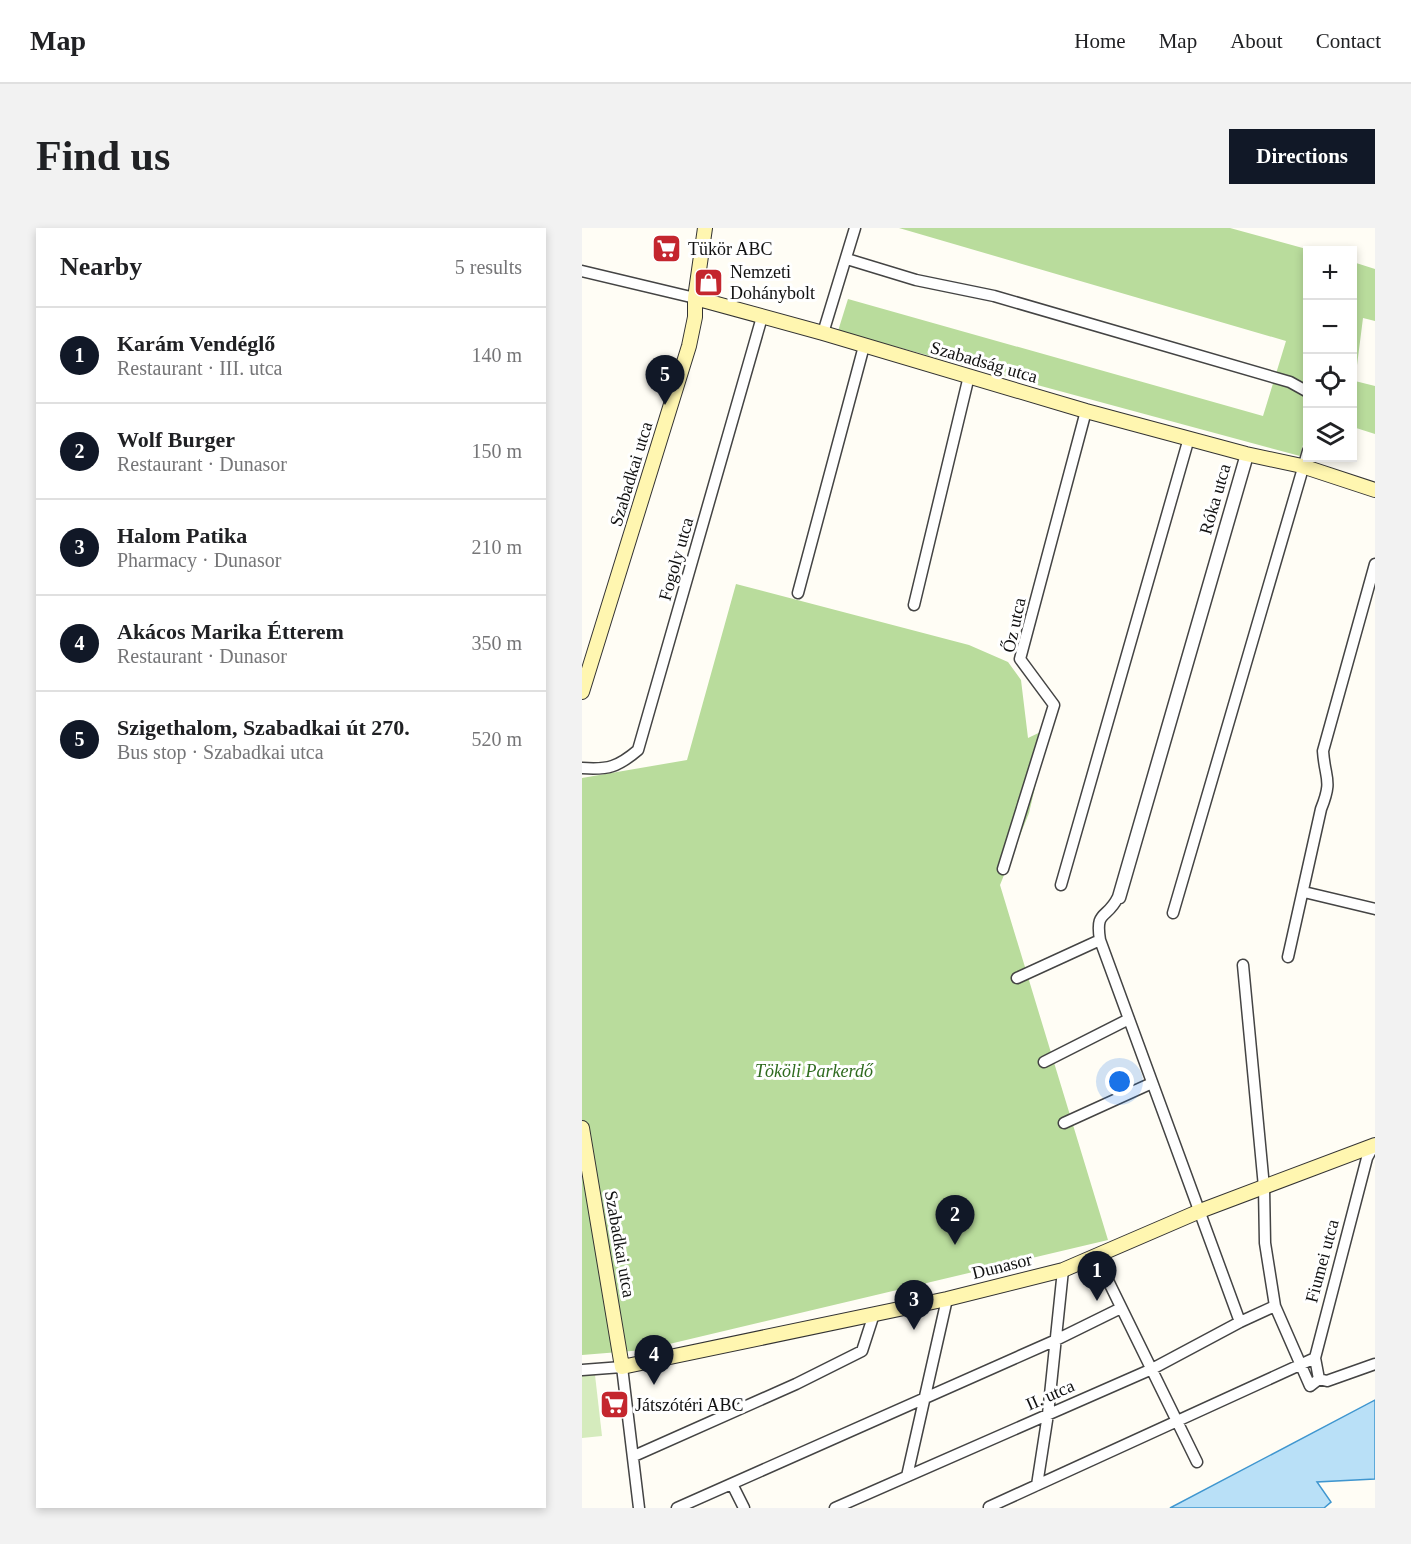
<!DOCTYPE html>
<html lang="en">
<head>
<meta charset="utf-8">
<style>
  body { margin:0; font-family:"Times New Roman",serif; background:#f2f2f2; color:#202124 }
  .controls { position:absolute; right:18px; top:18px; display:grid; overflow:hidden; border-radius:0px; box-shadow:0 3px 9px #0003 }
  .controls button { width:54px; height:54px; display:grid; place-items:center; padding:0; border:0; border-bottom:2px solid #e0e0e0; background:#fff; color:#202124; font:30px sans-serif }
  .you { position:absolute; left:538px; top:854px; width:21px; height:21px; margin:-15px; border:4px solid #fff; border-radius:50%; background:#1a73e8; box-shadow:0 0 0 9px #1a73e833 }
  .badge { display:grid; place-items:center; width:39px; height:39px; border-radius:50%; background:#111827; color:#fff; font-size:20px; font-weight:700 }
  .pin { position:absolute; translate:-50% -50px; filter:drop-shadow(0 2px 3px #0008) }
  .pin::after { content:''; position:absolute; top:32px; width:21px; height:18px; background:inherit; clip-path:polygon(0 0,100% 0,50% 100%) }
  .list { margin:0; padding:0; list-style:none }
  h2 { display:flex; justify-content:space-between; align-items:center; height:78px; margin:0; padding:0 24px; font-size:26px }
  h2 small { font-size:20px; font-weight:400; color:#757577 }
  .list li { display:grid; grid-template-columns:39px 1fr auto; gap:18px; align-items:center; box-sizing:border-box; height:96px; padding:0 24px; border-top:2px solid #e0e0e0 }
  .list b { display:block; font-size:22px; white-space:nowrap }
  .list p { margin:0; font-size:20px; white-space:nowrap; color:#757577 }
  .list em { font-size:20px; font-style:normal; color:#757577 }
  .icon { flex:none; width:33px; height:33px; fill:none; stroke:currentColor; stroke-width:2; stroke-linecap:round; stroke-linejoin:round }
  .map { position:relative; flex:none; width:793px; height:1280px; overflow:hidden; border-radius:0px }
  header { display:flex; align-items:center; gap:36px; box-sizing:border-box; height:84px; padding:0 30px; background:#fff; border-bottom:2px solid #e0e0e0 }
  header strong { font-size:28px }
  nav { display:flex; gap:33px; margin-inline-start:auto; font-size:21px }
  .intro { display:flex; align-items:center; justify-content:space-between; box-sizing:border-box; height:144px; padding:0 36px }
  h1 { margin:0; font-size:42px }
  .button { padding:15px 27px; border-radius:0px; background:#111827; color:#fff; font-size:21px; font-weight:700 }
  main { display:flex; gap:36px; padding:0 36px }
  aside { flex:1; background:#fff; border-radius:0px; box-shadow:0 3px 9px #0003 }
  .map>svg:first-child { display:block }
  .green { fill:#d5ebbd }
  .forest { fill:#b9dc9c }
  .water { fill:#b9e0f7; stroke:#3f96cf; stroke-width:1.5 }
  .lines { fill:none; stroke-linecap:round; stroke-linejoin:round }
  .street-casing { stroke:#444; stroke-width:13 }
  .secondary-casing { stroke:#333; stroke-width:16 }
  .street { stroke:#fff; stroke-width:10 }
  .secondary { stroke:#fff6b0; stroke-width:14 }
  .labels { text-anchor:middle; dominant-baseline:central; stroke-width:6; stroke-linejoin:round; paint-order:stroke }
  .poi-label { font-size:18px; fill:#111; stroke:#fff; text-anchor:start }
  .street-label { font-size:18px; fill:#111; stroke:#fff }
  .park-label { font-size:18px; font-style:italic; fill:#2f6b1f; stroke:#fff }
</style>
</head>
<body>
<header>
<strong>Map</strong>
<nav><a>Home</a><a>Map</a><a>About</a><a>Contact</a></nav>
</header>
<div class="intro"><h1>Find us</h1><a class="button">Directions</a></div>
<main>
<aside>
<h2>Nearby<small>5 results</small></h2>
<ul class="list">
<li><span class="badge">1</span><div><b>Karám Vendéglő</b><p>Restaurant · III. utca</p></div><em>140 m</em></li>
<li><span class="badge">2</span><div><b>Wolf Burger</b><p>Restaurant · Dunasor</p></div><em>150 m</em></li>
<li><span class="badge">3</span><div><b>Halom Patika</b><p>Pharmacy · Dunasor</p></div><em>210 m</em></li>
<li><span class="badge">4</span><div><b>Akácos Marika Étterem</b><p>Restaurant · Dunasor</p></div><em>350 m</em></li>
<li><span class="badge">5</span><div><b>Szigethalom, Szabadkai út 270.</b><p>Bus stop · Szabadkai utca</p></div><em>520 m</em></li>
</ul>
</aside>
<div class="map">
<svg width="793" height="1280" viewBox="0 0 793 1280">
  <rect width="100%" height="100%" fill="#fffdf5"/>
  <path class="green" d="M13 1147 20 1208 0 1210V1148Z"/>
  <path class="forest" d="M317 0H648L728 22H726L725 202 718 228 256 103 266 71 681 188 704 113Z
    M771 34 793 41V93L781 90 773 153 793 158V206L771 199Z
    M154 356 387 417 426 434 439 452 446 510 467 500 447 585 418 657 526 1012 62 1122 0 1127V550L105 532Z"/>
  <path class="water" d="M793 1172V1251L735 1254 749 1274 742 1280H588Z"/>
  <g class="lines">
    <defs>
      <path id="street" d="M265 31 334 52 412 68 708 154 726 164
        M0 43 113 70
        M241 105 273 0
        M216 365 282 118
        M332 377 387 148
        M0 540C26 542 36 539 56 522L180 89
        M421 641 472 477 438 431 504 183
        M479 657 607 210
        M722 664 793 681
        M536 669 664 226 666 227 538 670 536 669C525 692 513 681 518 712L658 1094
        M591 685 726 223
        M706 729 739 581C751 551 743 552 741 523L793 336
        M661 737 682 959 683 1015 693 1078 728 1158 737 1151 733 1130 785 930 792 917
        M435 750 518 712
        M462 834 547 791
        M482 895 570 855
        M514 1028 615 1234
        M0 1142 40 1139 57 1280
        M737 1151 745 1153 793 1136
        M52 1228 214 1156 280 1123 292 1086
        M325 1248 365 1071
        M150 1256 162 1280
        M455 1257 466 1186 481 1042
        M407 1279 733 1130
        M95 1280 474 1112 539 1080
        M253 1280 570 1141 658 1094 693 1078"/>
      <path id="secondary" d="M113 70 241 105 504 183 664 226 720 238 793 262
        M0 464 107 118 113 89V70L123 0
        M0 900 40 1139 365 1071 481 1042 618 983 793 917"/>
    </defs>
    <use href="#street" class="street-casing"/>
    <use href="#secondary" class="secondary-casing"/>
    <use href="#street" class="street"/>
    <use href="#secondary" class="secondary"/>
  </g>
  <defs>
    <symbol id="supermarket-square" viewBox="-11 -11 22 22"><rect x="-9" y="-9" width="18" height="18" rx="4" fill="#c4262e" stroke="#fff"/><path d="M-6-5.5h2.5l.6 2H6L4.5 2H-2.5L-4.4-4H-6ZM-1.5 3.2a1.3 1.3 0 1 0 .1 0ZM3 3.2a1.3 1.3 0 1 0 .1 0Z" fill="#fff"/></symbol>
    <symbol id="shop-square" viewBox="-11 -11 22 22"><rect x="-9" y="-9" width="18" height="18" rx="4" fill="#c4262e" stroke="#fff"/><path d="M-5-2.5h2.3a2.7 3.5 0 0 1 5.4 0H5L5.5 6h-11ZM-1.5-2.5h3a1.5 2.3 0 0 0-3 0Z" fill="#fff"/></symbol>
  </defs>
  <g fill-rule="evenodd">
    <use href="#supermarket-square" x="68" y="4" width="33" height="33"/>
    <use href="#shop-square" x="110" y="38" width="33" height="33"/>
    <use href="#supermarket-square" x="16" y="1160" width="33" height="33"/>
  </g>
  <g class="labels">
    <g class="poi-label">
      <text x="106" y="21">Tükör ABC</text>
      <text x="148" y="44">Nemzeti<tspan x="148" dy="21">Dohánybolt</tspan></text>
      <text x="53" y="1177">Játszótéri ABC</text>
    </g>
    <g class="street-label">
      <text transform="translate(402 134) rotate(16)">Szabadság utca</text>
      <text transform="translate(49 246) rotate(-73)">Szabadkai utca</text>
      <text transform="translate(633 271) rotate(-74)">Róka utca</text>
      <text transform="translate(94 331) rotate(-74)">Fogoly utca</text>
      <text transform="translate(432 397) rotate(-78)">Őz utca</text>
      <text transform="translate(38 1016) rotate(80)">Szabadkai utca</text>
      <text transform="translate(740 1033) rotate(-75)">Fiumei utca</text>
      <text transform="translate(420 1038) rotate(-14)">Dunasor</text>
      <text transform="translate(468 1167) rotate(-24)">II. utca</text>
    </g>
    <g class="park-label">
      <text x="232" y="843">Tököli Parkerdő</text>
    </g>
  </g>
</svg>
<div class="controls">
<button>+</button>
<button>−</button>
<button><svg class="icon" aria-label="locate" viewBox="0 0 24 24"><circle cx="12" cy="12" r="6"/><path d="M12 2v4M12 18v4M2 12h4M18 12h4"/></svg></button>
<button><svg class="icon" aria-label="layers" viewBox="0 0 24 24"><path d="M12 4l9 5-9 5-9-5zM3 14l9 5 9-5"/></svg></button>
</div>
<div class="you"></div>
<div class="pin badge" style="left:515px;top:1073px">1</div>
<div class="pin badge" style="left:373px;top:1017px">2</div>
<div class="pin badge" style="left:332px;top:1102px">3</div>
<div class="pin badge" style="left:72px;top:1157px">4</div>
<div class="pin badge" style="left:83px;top:177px">5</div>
</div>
</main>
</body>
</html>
